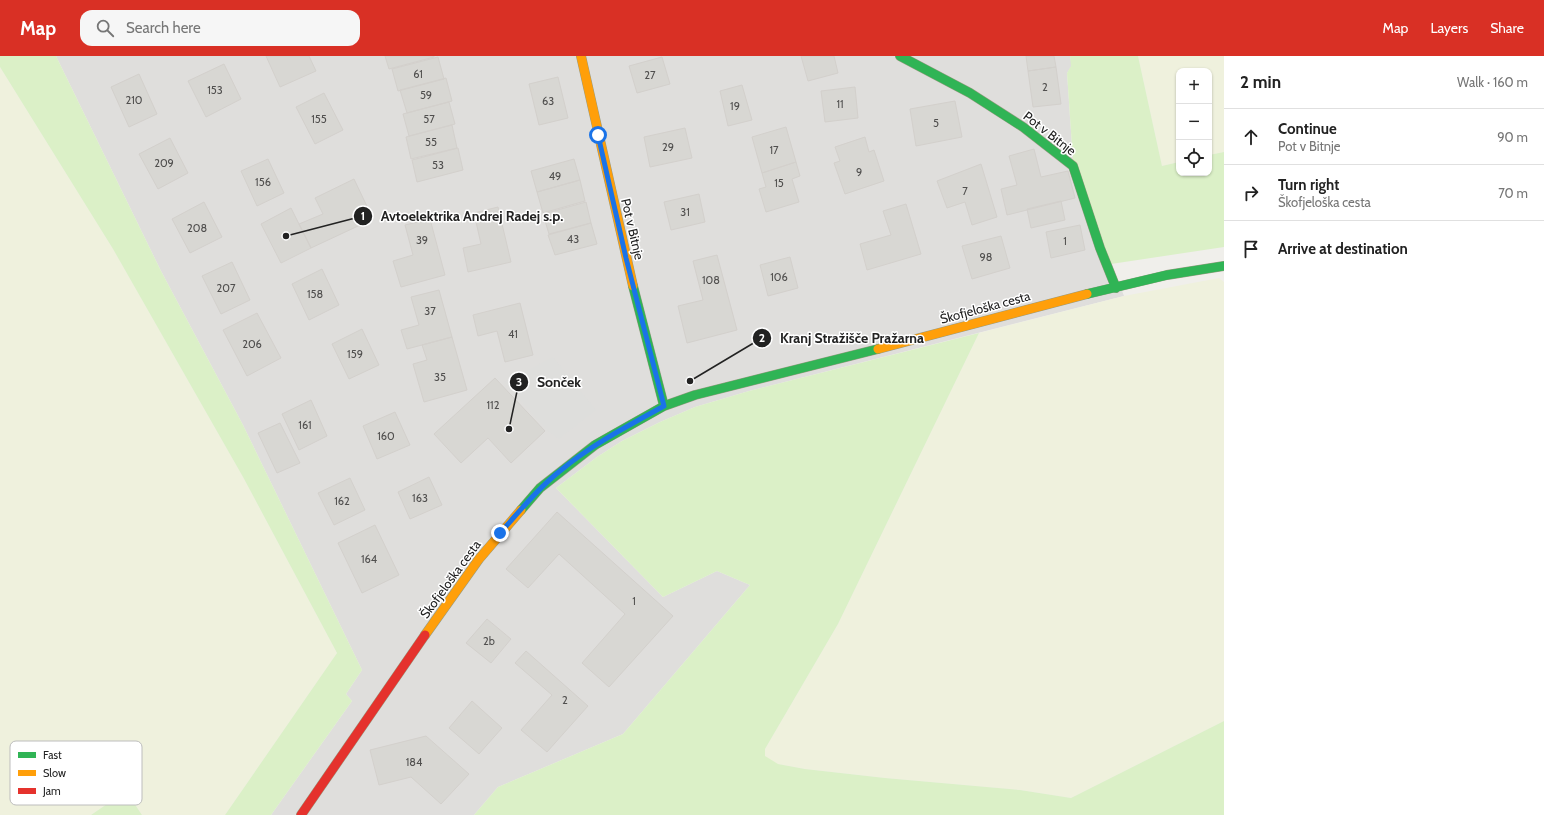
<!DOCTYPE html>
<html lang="en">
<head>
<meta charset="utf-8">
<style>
  body { margin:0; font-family:Cabin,sans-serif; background:#f6f6f6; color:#222 }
  .controls { position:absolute; right:12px; top:12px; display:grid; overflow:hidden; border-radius:8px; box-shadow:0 1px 3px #0004 }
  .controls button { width:36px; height:36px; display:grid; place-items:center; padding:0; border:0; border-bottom:1px solid #e0e0e0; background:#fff; color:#222; font:20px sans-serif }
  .stop { position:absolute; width:12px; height:12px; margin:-9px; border:3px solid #1a73e8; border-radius:50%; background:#fff }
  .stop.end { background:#1a73e8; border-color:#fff; box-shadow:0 1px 4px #0008 }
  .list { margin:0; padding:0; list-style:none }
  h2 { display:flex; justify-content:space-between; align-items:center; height:52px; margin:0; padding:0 16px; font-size:17px }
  h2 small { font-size:13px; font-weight:400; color:#767676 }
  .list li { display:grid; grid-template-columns:26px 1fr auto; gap:12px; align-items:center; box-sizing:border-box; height:56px; padding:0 16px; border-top:1px solid #e0e0e0 }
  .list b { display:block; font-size:15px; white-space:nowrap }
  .list p { margin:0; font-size:13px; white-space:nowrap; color:#767676 }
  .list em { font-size:13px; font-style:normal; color:#767676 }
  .icon { flex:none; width:22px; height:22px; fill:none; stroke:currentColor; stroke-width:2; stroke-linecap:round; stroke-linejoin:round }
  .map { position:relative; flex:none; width:1224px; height:759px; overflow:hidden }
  header { display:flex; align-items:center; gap:24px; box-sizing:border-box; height:56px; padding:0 20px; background:#d93025; color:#fff }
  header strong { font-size:19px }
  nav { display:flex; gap:22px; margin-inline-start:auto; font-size:14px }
  .search { width:280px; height:36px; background:#f6f6f6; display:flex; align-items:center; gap:10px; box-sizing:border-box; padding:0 14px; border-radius:12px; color:#767676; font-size:15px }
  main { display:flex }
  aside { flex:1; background:#fff }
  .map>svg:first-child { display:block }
  .residential { fill:#dfdedc }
  .religious { fill:#dededc }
  .farmland { fill:#eff1dd }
  .grass { fill:#dbf0c7 }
  .building { fill:#d8d7d3; stroke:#d3d0cc }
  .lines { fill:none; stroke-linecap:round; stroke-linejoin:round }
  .fast-casing { stroke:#989b81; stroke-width:10 }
  .slow-casing { stroke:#989b81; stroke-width:10 }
  .jam-casing { stroke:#989b81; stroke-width:10 }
  .fast { stroke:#30b455; stroke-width:9 }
  .slow { stroke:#ff9f0a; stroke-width:9 }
  .jam { stroke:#e5322d; stroke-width:9 }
  .route { stroke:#1a73e8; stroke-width:5 }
  .labels { text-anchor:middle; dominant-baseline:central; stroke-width:3; stroke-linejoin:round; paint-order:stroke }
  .number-label { font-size:11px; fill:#504f4e }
  .street-label { font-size:13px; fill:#222; stroke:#fff }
  .key { fill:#fff; stroke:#bdbdbd; stroke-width:1 }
  .key-label { font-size:11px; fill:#222 }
  .leader { fill:none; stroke:#222; stroke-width:1.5 }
  .callout-dot { fill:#222; stroke:#fff; stroke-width:1.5 }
  .mark-label { font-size:12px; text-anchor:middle; font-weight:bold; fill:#fff }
  .callout-label { font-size:14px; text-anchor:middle; font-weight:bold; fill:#222; stroke:#fff; stroke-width:3; stroke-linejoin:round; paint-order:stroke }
</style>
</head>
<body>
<header>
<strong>Map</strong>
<div class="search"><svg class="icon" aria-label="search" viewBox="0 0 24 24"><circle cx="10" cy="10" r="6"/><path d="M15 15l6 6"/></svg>Search here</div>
<nav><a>Map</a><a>Layers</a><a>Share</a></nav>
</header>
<main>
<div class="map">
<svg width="1224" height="759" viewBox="0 0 1224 759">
  <rect width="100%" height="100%" fill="#f0efeb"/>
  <path class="residential" d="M56 0H1070L1072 10 1067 17 1073 105 1124 240 749 335 695 351 660 366 622 385 597 401 556 432 663 541 717 515 750 529 623 678 498 731 474 759H271L352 645 346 638 362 614 243 369 161 215Z"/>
  <path class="religious" d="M553 301 596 354 559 383 549 376 504 326Z"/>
  <path class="farmland" d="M1138 0H1224V96L1209 99V15H1179V106L1162 110Z
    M0 11 113 193 243 421 337 597 225 759H142L126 735 91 759H0Z
    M1219 222 1224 226V665L1071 742 1020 734 885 722 805 713 778 708 771 706 765 700V693L838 568 979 277 1124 240Z"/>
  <path class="grass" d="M0 0H56L161 215 243 369 362 614 346 638 352 645 271 759H225L337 597 243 421 113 193 0 11Z
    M1070 0H1138L1162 110 1179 106V117H1209V99L1224 96V191L1111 208 1073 105 1067 17 1071 10Z
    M979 277 838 568 765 693V700L778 708 805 713 885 722 1020 734 1071 742 1224 665V759H474L498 731 623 678 750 529 717 515 663 541 556 432 597 401 622 385 660 366 695 351 749 335Z
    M126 735 142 759H91Z"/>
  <path class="building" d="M266 0H309L316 15 280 31Z
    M385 0H434V1L389 13Z
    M801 0H834L838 17 808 25Z
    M1026 0H1054L1056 11 1028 15Z
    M438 1 444 23 398 35 392 13Z
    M662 1 670 28 637 37 629 10Z
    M224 8 241 43 206 61 188 25Z
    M1056 11 1061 48 1033 51 1028 15Z
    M139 18 157 58 129 71 111 31Z
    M558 21 568 62 539 69 529 28Z
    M446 22 452 45 407 57 400 34Z
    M742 29 752 64 728 70 720 35Z
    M855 31 858 62 825 66 821 35Z
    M324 37 343 74 315 88 296 51Z
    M955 45 962 81 916 90 910 53Z
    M449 46 455 68 409 80 403 58Z
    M452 69 457 92 411 103 406 81Z
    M786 71 796 106 762 117 752 81Z
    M685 72 692 102 650 111 644 81Z
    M865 81 869 96 874 94 884 125 845 138 834 107 840 105 835 91Z
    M170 82 188 117 158 133 139 98Z
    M458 92 463 114 417 126 412 104Z
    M1034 93 1041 121 1068 115 1075 142 1007 159 1001 133 1017 129 1009 100Z
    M268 103 284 137 257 150 241 115Z
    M574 103 580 124 537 136 531 115Z
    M796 106 800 120 792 123 799 146 766 156 759 133 766 131 762 117Z
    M981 108 997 161 972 169 965 146 947 152 937 125Z
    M354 123 373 163 311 192 299 168 323 158 315 142Z
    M580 124 585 145 543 157 537 136Z
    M699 138 705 166 671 174 664 146Z
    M1061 145 1065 164 1031 172 1027 153Z
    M204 146 222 181 190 197 172 163Z
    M586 146 591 167 549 178 543 158Z
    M906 148 921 198 867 214 860 188 891 179 883 155Z
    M498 151 511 206 468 216 463 192 481 188 474 157Z
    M291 152 311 192 281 207 261 168Z
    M430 163 445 219 401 231 393 205 413 199 405 169Z
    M591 167 597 188 555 199 548 179Z
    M1080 169 1085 194 1051 202 1046 176Z
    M1001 180 1010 212 972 223 962 190Z
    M717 199 737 274 687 287 678 250 703 244 693 205Z
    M790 201 798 232 768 240 760 209Z
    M232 206 250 244 221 258 202 220Z
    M322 213 339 249 309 264 292 228Z
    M439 234 452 281 407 293 401 274 419 269 411 241Z
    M520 247 533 299 505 306 497 275 478 280 473 259Z
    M257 257 281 302 247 320 223 274Z
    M362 273 379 309 349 323 332 288Z
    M452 281 467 334 424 346 413 308 427 304 422 289Z
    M495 322 545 375 511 407 488 382 461 407 434 378Z
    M311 344 327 380 299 394 282 358Z
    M395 356 410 389 377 403 363 370Z
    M280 367 300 407 277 417 258 377Z
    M429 421 442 449 410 463 398 436Z
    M350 422 365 454 334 469 318 437Z
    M557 456 673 560 609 631 582 607 625 558 559 498 528 532 506 513Z
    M375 469 399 519 362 537 338 487Z
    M487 563 511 583 491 607 466 587Z
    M526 595 588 650 547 696 521 674 552 639 515 607Z
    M472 645 502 672 479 698 449 672Z
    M426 680 469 718 441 748 411 721 379 729 370 694Z"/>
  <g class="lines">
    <defs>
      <path id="fast" d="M900 0 970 37 1023 71 1073 110 1100 192 1116 232
        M633 230 664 350
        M1087 238 1167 219 1224 210
        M521 454 540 432 595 389 664 350 695 339 878 293"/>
      <path id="slow" d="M581 0 633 230
        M878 293 1087 238
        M425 579 479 503 521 454"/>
      <path id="jam" d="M301 759 425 579"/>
    </defs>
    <use href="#fast" class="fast-casing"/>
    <use href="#slow" class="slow-casing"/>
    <use href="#jam" class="jam-casing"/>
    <use href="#fast" class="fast"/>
    <use href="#slow" class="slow"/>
    <use href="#jam" class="jam"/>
  </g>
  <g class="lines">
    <path class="route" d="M500 477C519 456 537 433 560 415 591 389 628 370 664 350L626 202 598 79"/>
  </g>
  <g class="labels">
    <g class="number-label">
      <text x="418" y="18">61</text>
      <text x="650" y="19">27</text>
      <text x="1045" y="31">2</text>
      <text x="215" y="34">153</text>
      <text x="426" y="39">59</text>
      <text x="134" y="44">210</text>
      <text x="548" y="45">63</text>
      <text x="840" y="48">11</text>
      <text x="735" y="50">19</text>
      <text x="319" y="63">155</text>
      <text x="429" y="63">57</text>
      <text x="936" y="67">5</text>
      <text x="431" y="86">55</text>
      <text x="668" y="91">29</text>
      <text x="774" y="94">17</text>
      <text x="164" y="107">209</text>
      <text x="438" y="109">53</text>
      <text x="859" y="116">9</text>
      <text x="555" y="120">49</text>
      <text x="263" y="126">156</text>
      <text x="779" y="127">15</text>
      <text x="965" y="135">7</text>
      <text x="685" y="156">31</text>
      <text x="197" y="172">208</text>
      <text x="573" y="183">43</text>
      <text x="422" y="184">39</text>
      <text x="1065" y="185">1</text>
      <text x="986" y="201">98</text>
      <text x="779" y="221">106</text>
      <text x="711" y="224">108</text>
      <text x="226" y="232">207</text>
      <text x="315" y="238">158</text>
      <text x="430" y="255">37</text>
      <text x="513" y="278">41</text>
      <text x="252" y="288">206</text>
      <text x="355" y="298">159</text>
      <text x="440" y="321">35</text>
      <text x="493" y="349">112</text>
      <text x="305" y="369">161</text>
      <text x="386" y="380">160</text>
      <text x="420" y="442">163</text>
      <text x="342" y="445">162</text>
      <text x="369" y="503">164</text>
      <text x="634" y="545">1</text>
      <text x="489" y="585">2b</text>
      <text x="565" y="644">2</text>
      <text x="414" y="706">184</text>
    </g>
    <g class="street-label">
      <text transform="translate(1050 77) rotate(38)">Pot v Bitnje</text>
      <text transform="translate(633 173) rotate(77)">Pot v Bitnje</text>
      <text transform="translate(985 251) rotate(-15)">Škofjeloška cesta</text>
      <text transform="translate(450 523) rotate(-54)">Škofjeloška cesta</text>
    </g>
  </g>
  <rect x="10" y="685" width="132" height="64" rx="6" class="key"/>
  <rect x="18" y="696" width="18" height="6" fill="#30b455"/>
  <rect x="18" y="714" width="18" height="6" fill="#ff9f0a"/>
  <rect x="18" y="732" width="18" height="6" fill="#e5322d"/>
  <g class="key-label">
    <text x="43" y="703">Fast</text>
    <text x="43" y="721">Slow</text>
    <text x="43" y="739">Jam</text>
  </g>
  <path class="leader" d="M286 180L363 160M690 325L762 282M509 373L519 326"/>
  <g class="callout-dot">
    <circle cx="286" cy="180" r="4"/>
    <circle cx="690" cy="325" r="4"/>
    <circle cx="509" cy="373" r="4"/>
    <circle cx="363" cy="160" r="10"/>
    <circle cx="762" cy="282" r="10"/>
    <circle cx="519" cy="326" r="10"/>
  </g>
  <g class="mark-label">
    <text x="363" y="164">1</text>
    <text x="762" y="286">2</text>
    <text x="519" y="330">3</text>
  </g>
  <g class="callout-label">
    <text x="472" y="165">Avtoelektrika Andrej Radej s.p.</text>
    <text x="852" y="287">Kranj Stražišče Pražarna</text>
    <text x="559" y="331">Sonček</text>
  </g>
</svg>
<div class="controls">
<button>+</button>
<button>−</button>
<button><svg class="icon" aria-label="locate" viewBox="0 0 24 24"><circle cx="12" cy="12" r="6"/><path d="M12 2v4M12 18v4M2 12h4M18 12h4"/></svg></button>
</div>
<div class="stop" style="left:598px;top:79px"></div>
<div class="stop end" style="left:500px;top:477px"></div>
</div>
<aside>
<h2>2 min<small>Walk · 160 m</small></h2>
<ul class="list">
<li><svg class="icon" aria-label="ahead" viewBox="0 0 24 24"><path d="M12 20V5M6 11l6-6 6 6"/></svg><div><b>Continue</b><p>Pot v Bitnje</p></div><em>90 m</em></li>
<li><svg class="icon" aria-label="right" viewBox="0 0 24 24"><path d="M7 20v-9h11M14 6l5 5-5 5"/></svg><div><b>Turn right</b><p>Škofjeloška cesta</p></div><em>70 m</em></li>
<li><svg class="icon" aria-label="arrive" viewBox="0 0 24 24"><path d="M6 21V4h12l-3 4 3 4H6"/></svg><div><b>Arrive at destination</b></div></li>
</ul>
</aside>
</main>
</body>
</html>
